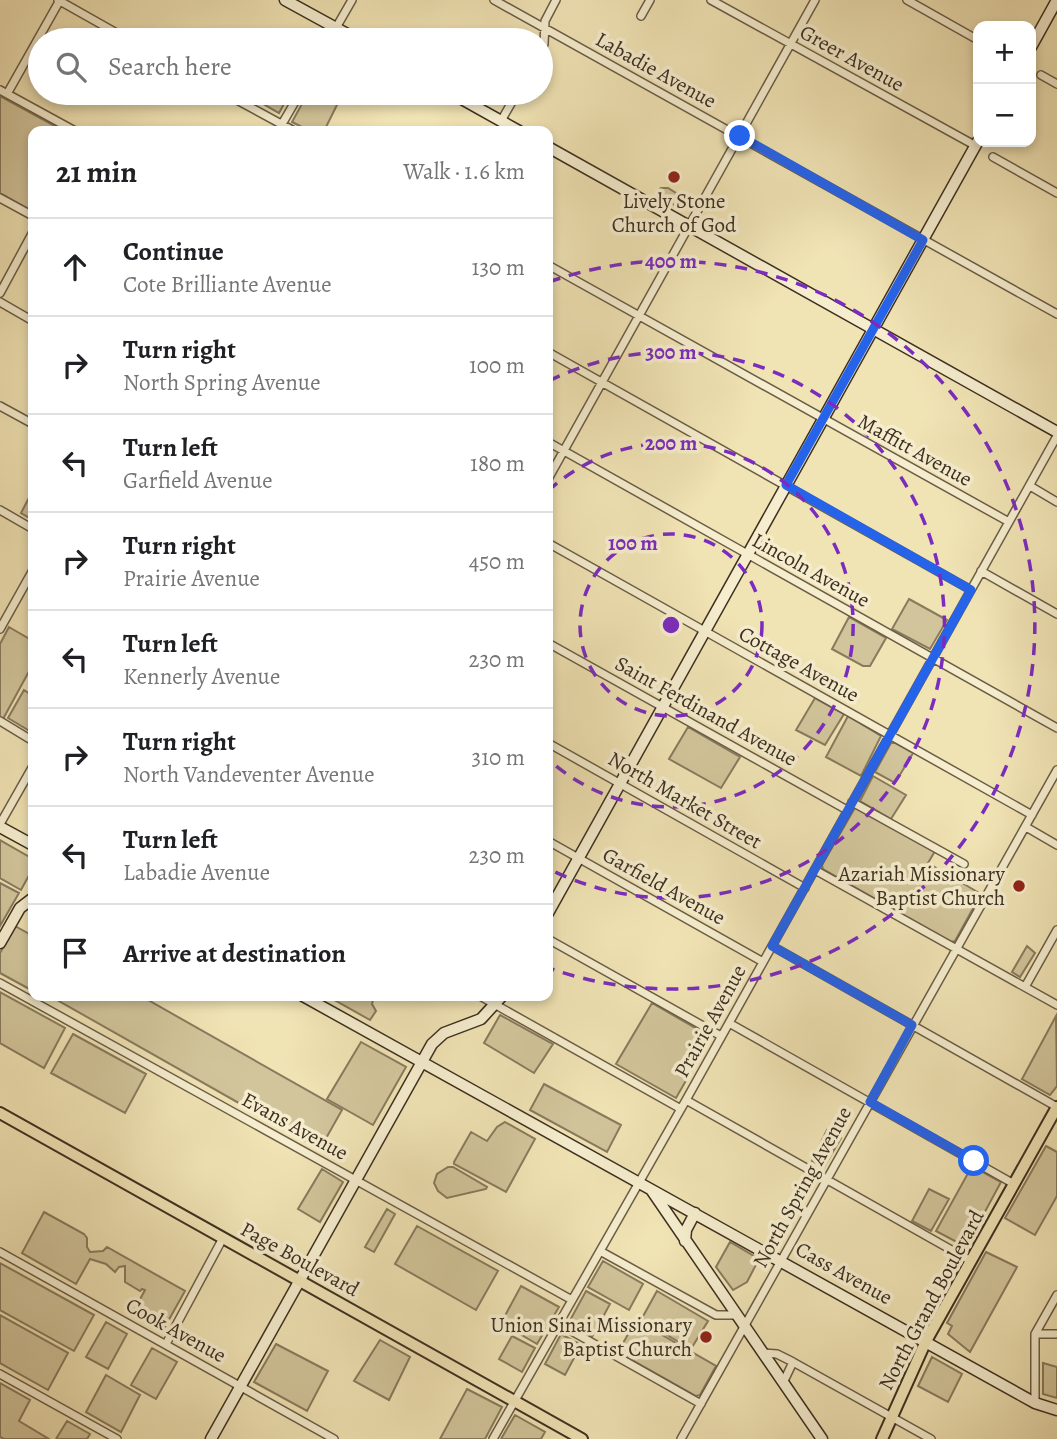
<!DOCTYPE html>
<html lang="en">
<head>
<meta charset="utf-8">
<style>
  body { margin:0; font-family:Alegreya,serif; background:#f6f6f6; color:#202124 }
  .controls { position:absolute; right:21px; top:21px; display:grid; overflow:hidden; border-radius:14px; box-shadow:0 4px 10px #0003 }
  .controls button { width:63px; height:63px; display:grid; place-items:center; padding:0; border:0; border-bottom:2px solid #e0e0e0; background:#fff; color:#202124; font:35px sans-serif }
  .stop { position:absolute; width:21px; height:21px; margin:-16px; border:5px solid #2563eb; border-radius:50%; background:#fff }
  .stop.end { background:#2563eb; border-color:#fff; box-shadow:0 2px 7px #0008 }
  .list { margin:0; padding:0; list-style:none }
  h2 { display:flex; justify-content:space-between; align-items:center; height:91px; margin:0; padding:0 28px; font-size:30px }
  h2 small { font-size:23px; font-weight:400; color:#757577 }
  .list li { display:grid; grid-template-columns:46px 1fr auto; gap:21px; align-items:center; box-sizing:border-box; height:98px; padding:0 28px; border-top:2px solid #e0e0e0 }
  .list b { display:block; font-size:26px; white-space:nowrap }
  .list p { margin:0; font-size:23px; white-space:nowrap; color:#757577 }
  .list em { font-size:23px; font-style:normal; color:#757577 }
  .icon { flex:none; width:38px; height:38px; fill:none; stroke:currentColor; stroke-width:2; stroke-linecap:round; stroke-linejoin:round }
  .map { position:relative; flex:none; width:1057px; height:1439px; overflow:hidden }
  .search { position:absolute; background:#fff; box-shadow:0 4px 10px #0003; left:28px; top:28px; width:525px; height:77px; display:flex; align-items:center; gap:18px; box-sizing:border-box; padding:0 24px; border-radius:38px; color:#757577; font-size:26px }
  .panel { position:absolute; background:#fff; box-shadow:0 4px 10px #0003; left:28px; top:126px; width:525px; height:875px; border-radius:14px }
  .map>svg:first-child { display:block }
  .green { fill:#d2c59b; stroke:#887a5e; stroke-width:2 }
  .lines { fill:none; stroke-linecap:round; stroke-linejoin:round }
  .street-casing { stroke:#6a5d46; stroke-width:10 }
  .secondary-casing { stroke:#3d3021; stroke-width:13 }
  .primary-casing { stroke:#3d3021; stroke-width:14 }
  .street { stroke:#f5edce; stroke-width:7 }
  .secondary { stroke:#f5edce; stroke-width:10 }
  .primary { stroke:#f0e3b4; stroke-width:10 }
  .route { stroke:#2563eb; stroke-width:9 }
  .ring { fill:none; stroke:#7b2cbf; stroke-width:3.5; stroke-dasharray:12 9 }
  .poi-dot { fill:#8f2418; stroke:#f5edce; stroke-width:2.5 }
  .labels { text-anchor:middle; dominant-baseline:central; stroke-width:7; stroke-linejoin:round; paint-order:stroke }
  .street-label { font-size:21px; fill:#3d3021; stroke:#f5edce }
  .poi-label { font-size:21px; fill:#3d3021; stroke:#f5edce; text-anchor:end }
  .centre { fill:#7b2cbf; stroke:#f5edce; stroke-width:3.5 }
  .ring-label { font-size:21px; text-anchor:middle; font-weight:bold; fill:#7b2cbf; stroke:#f5edce; stroke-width:7; stroke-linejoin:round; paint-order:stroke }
</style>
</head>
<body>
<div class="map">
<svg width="1057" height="1439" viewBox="0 0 1057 1439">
  <rect width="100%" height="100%" fill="#f0e3b4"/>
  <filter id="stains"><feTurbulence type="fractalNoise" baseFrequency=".00286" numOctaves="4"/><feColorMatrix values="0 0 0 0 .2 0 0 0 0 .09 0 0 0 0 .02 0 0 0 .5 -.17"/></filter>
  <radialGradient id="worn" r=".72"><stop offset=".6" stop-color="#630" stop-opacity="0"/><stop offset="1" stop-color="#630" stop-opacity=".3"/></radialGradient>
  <path class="green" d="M256 93H290L279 113 253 98Z
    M308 93H334L341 97 324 131H310L292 122Z
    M0 96 64 131H33V212L0 193Z
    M661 188H668L681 196V201L678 207 656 195Z
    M33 490V520L21 513Z
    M909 599 947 620 930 649 892 629Z
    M849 617 886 638 870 666H863L832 649Z
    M9 627 33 641V664L3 719 0 717V644Z
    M24 690 33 696V733L8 718Z
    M815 698 844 714 825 745 796 730Z
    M848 716 881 736 861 776 826 757Z
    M688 727 740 757 721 788 669 759Z
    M891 743H895L913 753 895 783 875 772Z
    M873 776 906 795 891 819 860 801Z
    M856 806 935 851 928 863 981 894 955 941 951 942 823 869 822 865Z
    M0 840 33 859V868L21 890 0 878Z
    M0 883 19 893 0 926Z
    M15 926 33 936V991L0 973V953Z
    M1027 946 1035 953 1020 977 1012 972Z
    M0 992 65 1028 44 1068 0 1043Z
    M50 996H141L342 1110 320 1149Z
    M333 996H374L372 1004 376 1011 370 1020 331 998Z
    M652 1003 711 1037 676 1098 616 1064Z
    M500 1015 553 1044 534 1073 484 1043Z
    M1056 1016 1057 1086 1050 1095 1022 1079Z
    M73 1034 146 1074 125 1113 51 1073Z
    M361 1042 406 1067 373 1125 327 1099Z
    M544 1084 621 1125 607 1152 530 1110Z
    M505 1122 535 1139 506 1192 454 1164V1162L471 1132 487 1141 497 1127Z
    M827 1130 841 1138 824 1167 812 1161Z
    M1046 1146 1057 1152V1196L1035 1235 1005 1218Z
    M972 1166 1001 1182 966 1247 936 1231Z
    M448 1167H453L487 1187 486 1189 447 1198 438 1191 434 1183 437 1174Z
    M322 1169 343 1182 320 1222 298 1209Z
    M929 1189 949 1199 931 1231 912 1221Z
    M387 1209 395 1214 374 1252 365 1247Z
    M44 1212 84 1234 87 1238V1247L90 1252 103 1251 107 1247 185 1291 162 1332 132 1314 145 1290 142 1289 140 1291 125 1282V1266L119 1267 115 1272 106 1264 90 1259 76 1284 22 1253Z
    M417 1226 498 1271 476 1310 395 1264Z
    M730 1242 759 1259 747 1282 733 1290 716 1267Z
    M986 1252 1017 1267 970 1352 948 1334 952 1326 947 1323Z
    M603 1261 643 1284 629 1310 588 1287Z
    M0 1263 94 1315 74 1351 0 1310Z
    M521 1286 559 1307 537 1344 501 1323Z
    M586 1291 610 1304 592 1337 568 1324Z
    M657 1291 708 1321 691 1349 641 1320Z
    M0 1315 68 1353 48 1390 0 1363Z
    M636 1320 716 1366 700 1395 696 1396 618 1352Z
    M106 1322 127 1334 108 1369 86 1357Z
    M561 1334 581 1345 565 1375 545 1364Z
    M512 1336 535 1348 522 1372 499 1359Z
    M380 1340 410 1357 389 1400 354 1381Z
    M276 1344 328 1371 307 1411 254 1382Z
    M152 1348 177 1362 156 1399 131 1385Z
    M932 1357 962 1374 948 1402 918 1386Z
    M1043 1363 1057 1367V1398L1043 1394Z
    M106 1375 140 1395 121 1432 86 1412Z
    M0 1383 30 1400 19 1421 49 1439H4L0 1437Z
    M467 1389 502 1407 485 1439H440Z
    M515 1415 545 1432 541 1439H501Z
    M67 1421 90 1434 87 1439H56Z"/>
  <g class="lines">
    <defs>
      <path id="street" d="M58 0 129 40
        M494 0 1057 314
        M711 0 976 146
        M907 0 978 40
        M641 16 650 0
        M329 40 352 0
        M541 50 544 44 545 21 556 0
        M1041 75 1057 84
        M0 90 75 131
        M224 93 294 131
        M7 94 60 0
        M501 121 517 93
        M278 131 300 93
        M993 157 1057 193
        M0 198 33 216
        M548 265 1009 522
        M0 293 33 232
        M0 302 33 321
        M548 352 971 590
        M0 406 33 424
        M548 442 1057 728
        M548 479 815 0
        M1030 486 1057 502
        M0 510 33 529
        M548 543 1032 815
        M981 571 1057 614
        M0 629 33 570
        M548 643 847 810
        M0 721 33 741
        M548 743 805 888
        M852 802 964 864
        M0 824 33 766
        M1026 827 1057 845
        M548 841 763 962
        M815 870 1057 1005
        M548 939 721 1036
        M772 946 1057 1107
        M0 983 572 1300
        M1025 987 1057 930
        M480 996 681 1109
        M729 1023 1014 1184
        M686 1100 971 1261
        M600 1251 716 1315H737
        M0 1252 334 1439
        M559 1324 701 1404
        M1035 1334H1057
        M166 1344 223 1238
        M763 1353 777 1354 793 1362 931 1439
        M0 1374 117 1439
        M783 1383 793 1362
        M1035 1403V1334L1057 1295
        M493 1439 686 1100 1057 436
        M681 1439 1057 770"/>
      <path id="secondary" d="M285 0 358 40
        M1031 47 1057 0
        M451 93 519 131
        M548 147 1057 432
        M0 827 33 845
        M548 913 978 141
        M0 943 20 908 33 898
        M303 996 1035 1403 1057 1410
        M652 1191 822 1439
        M685 1241 686 1230 695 1213
        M211 1439 432 1044 444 1033 481 1019 502 996"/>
      <path id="primary" d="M0 1113 582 1439
        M882 1439 926 1341 1057 1107"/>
    </defs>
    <use href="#street" class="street-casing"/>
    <use href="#secondary" class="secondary-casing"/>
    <use href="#primary" class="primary-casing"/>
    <use href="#street" class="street"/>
    <use href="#secondary" class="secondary"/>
    <use href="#primary" class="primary"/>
  </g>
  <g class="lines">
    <path class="route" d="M740 136 923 240 786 485 971 590 772 946 912 1025 870 1102 974 1161"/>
  </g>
  <g class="ring">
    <circle cx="671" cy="625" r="91"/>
    <path d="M548 491A182 182 0 1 1 548 759"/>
    <path d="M549 381A273 273 0 1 1 549 869"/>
    <path d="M549 282A364 364 0 1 1 549 968"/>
  </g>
  <g class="poi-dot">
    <circle cx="674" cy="177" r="7"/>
    <circle cx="1019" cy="886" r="7"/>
    <circle cx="706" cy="1337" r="7"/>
  </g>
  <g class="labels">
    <g class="street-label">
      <text transform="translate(852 58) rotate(29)">Greer Avenue</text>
      <text transform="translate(656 70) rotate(29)">Labadie Avenue</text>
      <text transform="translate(915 450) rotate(29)">Maffitt Avenue</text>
      <text transform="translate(811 570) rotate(29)">Lincoln Avenue</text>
      <text transform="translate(799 664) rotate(29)">Cottage Avenue</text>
      <text transform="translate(706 711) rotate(29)">Saint Ferdinand Avenue</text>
      <text transform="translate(685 800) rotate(30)">North Market Street</text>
      <text transform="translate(664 886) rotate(29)">Garfield Avenue</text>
      <text transform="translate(710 1021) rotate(-61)">Prairie Avenue</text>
      <text transform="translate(295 1126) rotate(29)">Evans Avenue</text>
      <text transform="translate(802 1187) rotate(-61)">North Spring Avenue</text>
      <text transform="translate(300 1259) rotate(29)">Page Boulevard</text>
      <text transform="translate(844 1273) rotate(29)">Cass Avenue</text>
      <text transform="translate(931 1300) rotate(-62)">North Grand Boulevard</text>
      <text transform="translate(176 1330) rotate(29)">Cook Avenue</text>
    </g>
    <g class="poi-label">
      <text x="674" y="201" text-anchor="middle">Lively Stone<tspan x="674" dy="24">Church of God</tspan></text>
      <text x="1005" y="874">Azariah Missionary<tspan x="1005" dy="24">Baptist Church</tspan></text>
      <text x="692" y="1325">Union Sinai Missionary<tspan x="692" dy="24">Baptist Church</tspan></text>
    </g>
  </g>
  <circle cx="671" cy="625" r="10" class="centre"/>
  <g class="ring-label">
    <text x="671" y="268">400 m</text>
    <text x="671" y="359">300 m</text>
    <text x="671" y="450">200 m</text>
    <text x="633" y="550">100 m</text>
  </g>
  <rect width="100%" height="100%" filter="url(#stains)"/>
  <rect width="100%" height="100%" fill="url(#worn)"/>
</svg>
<div class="controls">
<button>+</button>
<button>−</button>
</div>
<div class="stop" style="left:974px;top:1161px"></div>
<div class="stop end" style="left:740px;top:136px"></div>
<div class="search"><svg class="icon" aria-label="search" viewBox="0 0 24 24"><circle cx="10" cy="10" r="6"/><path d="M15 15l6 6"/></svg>Search here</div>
<section class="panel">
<h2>21 min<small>Walk · 1.6 km</small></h2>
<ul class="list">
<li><svg class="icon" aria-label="ahead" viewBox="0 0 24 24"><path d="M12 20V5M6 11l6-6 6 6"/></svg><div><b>Continue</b><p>Cote Brilliante Avenue</p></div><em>130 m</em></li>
<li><svg class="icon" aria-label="right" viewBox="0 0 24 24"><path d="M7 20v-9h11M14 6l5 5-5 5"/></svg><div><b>Turn right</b><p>North Spring Avenue</p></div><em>100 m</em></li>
<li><svg class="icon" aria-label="left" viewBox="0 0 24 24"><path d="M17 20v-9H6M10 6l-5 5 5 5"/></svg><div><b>Turn left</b><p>Garfield Avenue</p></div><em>180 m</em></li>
<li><svg class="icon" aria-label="right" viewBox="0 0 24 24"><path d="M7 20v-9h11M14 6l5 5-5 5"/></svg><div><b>Turn right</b><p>Prairie Avenue</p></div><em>450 m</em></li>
<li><svg class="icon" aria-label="left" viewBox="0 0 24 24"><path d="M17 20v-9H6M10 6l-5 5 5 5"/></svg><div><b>Turn left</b><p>Kennerly Avenue</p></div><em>230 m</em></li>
<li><svg class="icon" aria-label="right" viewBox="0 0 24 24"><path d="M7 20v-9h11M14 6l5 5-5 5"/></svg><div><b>Turn right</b><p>North Vandeventer Avenue</p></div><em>310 m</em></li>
<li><svg class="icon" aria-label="left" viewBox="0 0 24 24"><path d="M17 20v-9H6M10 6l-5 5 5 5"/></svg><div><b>Turn left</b><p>Labadie Avenue</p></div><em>230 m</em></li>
<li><svg class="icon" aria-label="arrive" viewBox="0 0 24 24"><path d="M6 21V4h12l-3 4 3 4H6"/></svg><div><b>Arrive at destination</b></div></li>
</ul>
</section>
</div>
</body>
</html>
